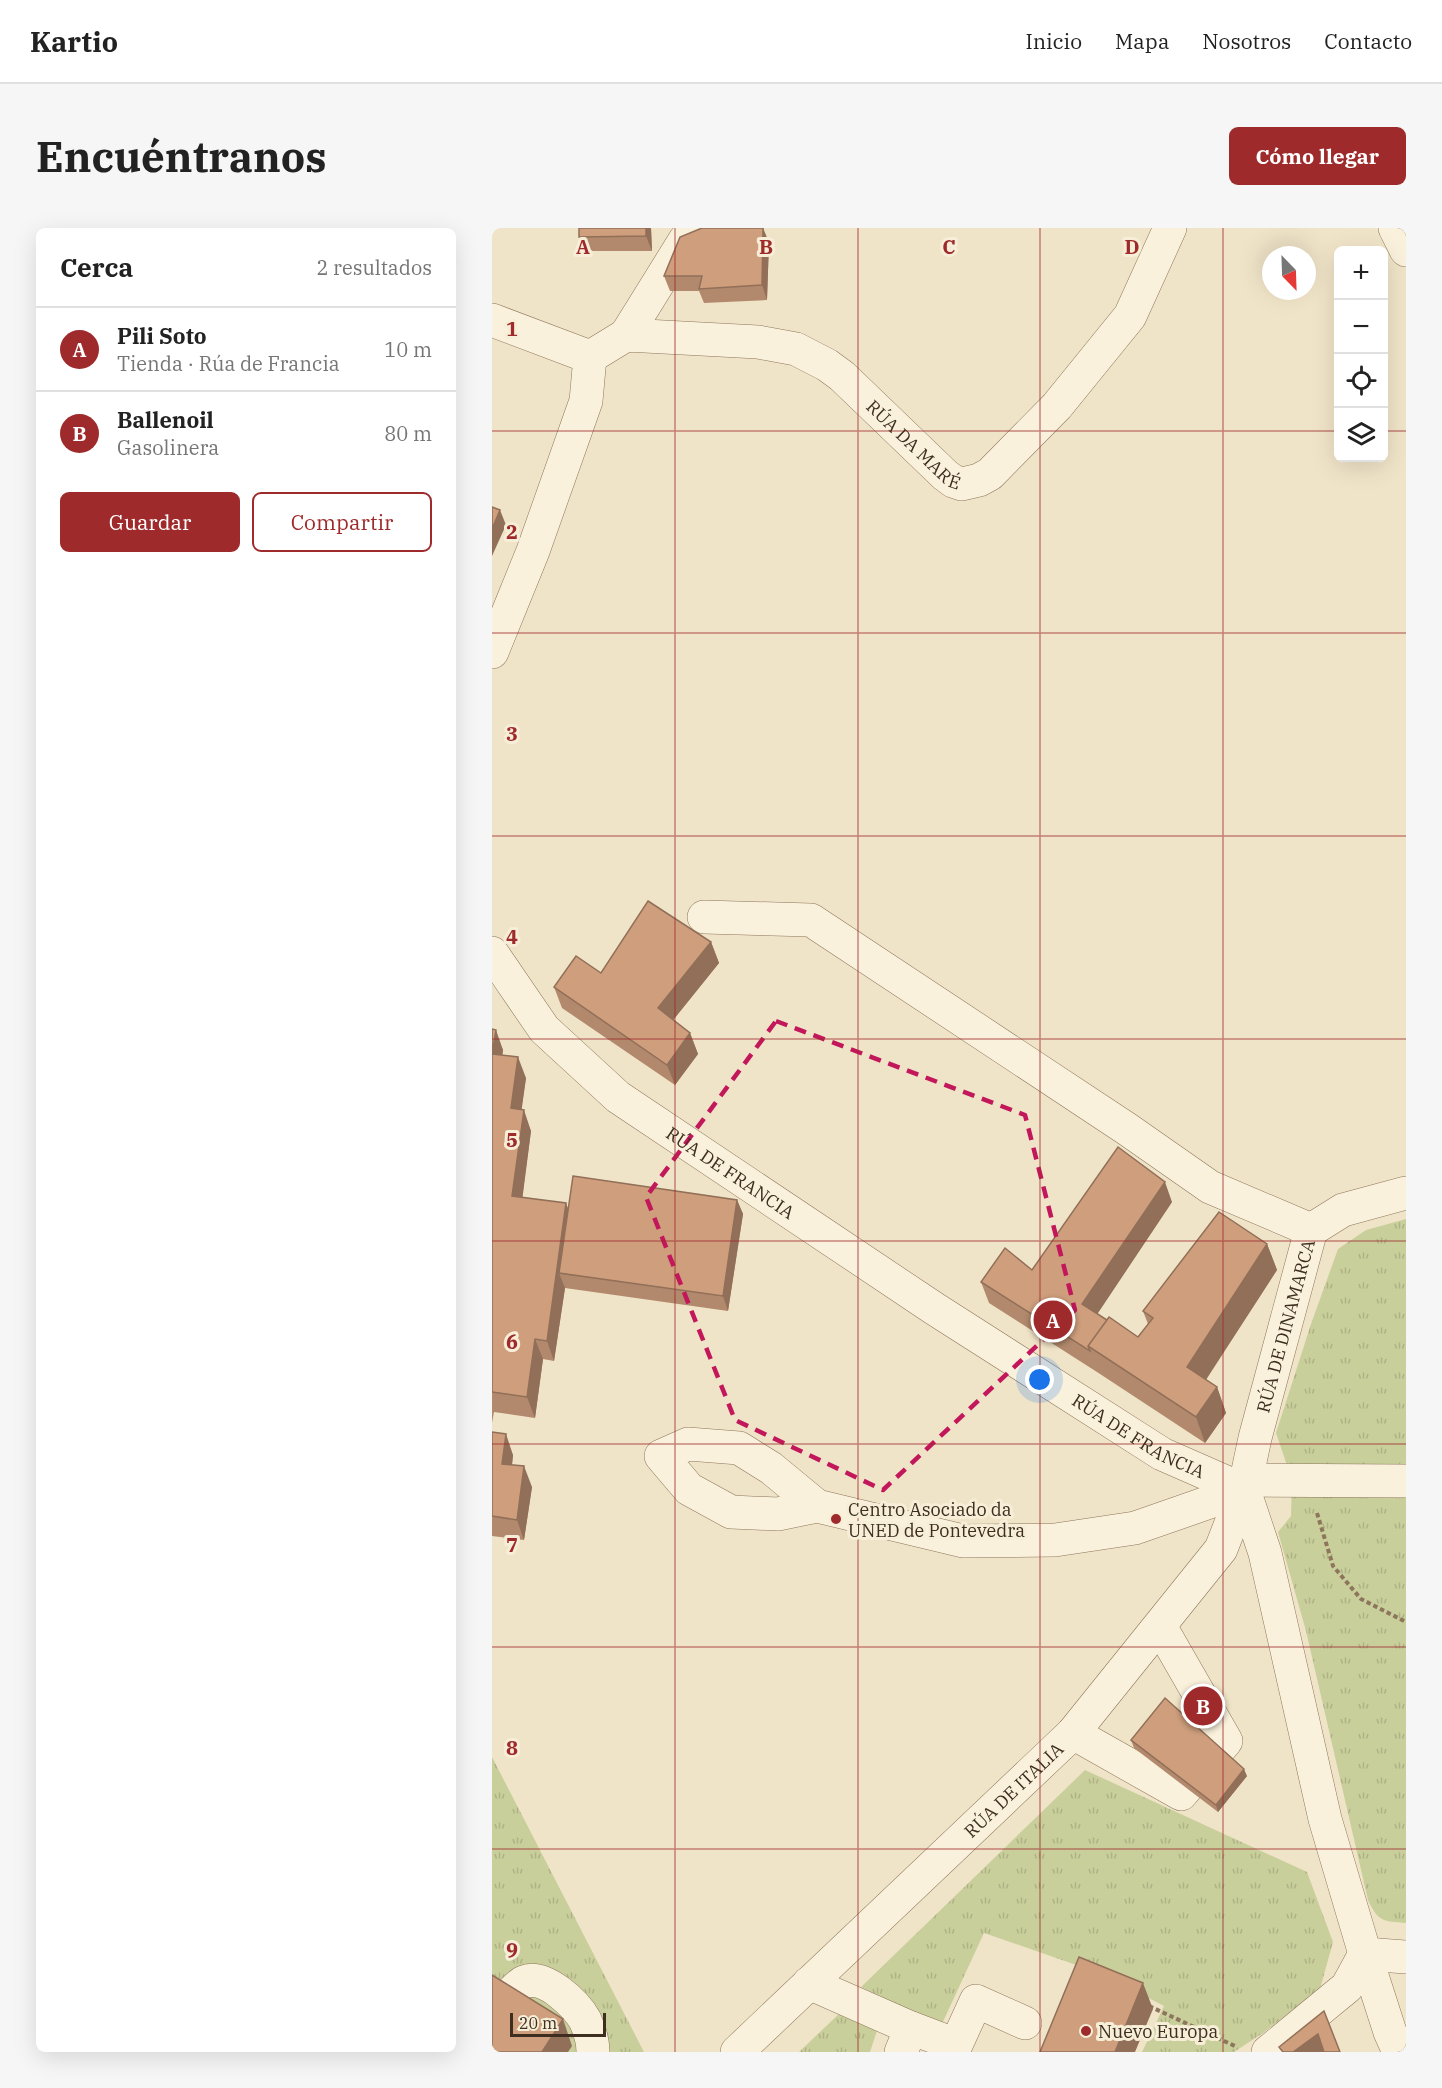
<!DOCTYPE html>
<html lang="es">
<head>
<meta charset="utf-8">
<style>
  body { margin:0; font-family:"IBM Plex Serif",serif; background:#f6f6f6; color:#222 }
  .controls { position:absolute; right:18px; top:18px; display:grid; overflow:hidden; border-radius:9px; box-shadow:0 6px 24px #0002 }
  .controls button { width:54px; height:54px; display:grid; place-items:center; padding:0; border:0; border-bottom:2px solid #e0e0e0; background:#fff; color:#222; font:30px sans-serif }
  .compass { position:absolute; left:770px; top:18px; width:54px; height:54px; border-radius:50%; background:#fff; box-shadow:0 6px 24px #0002; rotate:157deg }
  .scale { position:absolute; left:18px; bottom:15px; width:96px; box-sizing:border-box; padding-left:6px; border:3px solid #3d2e20; border-top:0; font-size:16px; line-height:21px; white-space:nowrap; color:#3d2e20; -webkit-text-stroke:4px #f7eed8; paint-order:stroke }
  .you { position:absolute; left:548px; top:1152px; width:21px; height:21px; margin:-15px; border:4px solid #fff; border-radius:50%; background:#1a73e8; box-shadow:0 0 0 9px #1a73e833 }
  .badge { display:grid; place-items:center; width:39px; height:39px; border-radius:50%; background:#9e2a2b; color:#fff; font-size:20px; font-weight:700 }
  .pin { position:absolute; translate:-50% -50%; border:3px solid #fff; box-shadow:0 2px 6px #0006 }
  .list { margin:0; padding:0; list-style:none }
  h2 { display:flex; justify-content:space-between; align-items:center; height:78px; margin:0; padding:0 24px; font-size:26px }
  h2 small { font-size:20px; font-weight:400; color:#767676 }
  .list li { display:grid; grid-template-columns:39px 1fr auto; gap:18px; align-items:center; box-sizing:border-box; height:84px; padding:0 24px; border-top:2px solid #e0e0e0 }
  .list b { display:block; font-size:22px; white-space:nowrap }
  .list p { margin:0; font-size:20px; white-space:nowrap; color:#767676 }
  .list em { font-size:20px; font-style:normal; color:#767676 }
  .actions { display:flex; gap:12px; padding:18px 24px }
  .actions a { flex:1; padding:14px 0; border:2px solid #9e2a2b; border-radius:9px; text-align:center; font-size:21px; color:#9e2a2b }
  .actions .main { background:#9e2a2b; color:#fff }
  .icon { flex:none; width:33px; height:33px; fill:none; stroke:currentColor; stroke-width:2; stroke-linecap:round; stroke-linejoin:round }
  .map { position:relative; flex:none; width:914px; height:1824px; overflow:hidden; border-radius:9px }
  header { display:flex; align-items:center; gap:36px; box-sizing:border-box; height:84px; padding:0 30px; background:#fff; border-bottom:2px solid #e0e0e0 }
  header strong { font-size:28px }
  nav { display:flex; gap:33px; margin-inline-start:auto; font-size:21px }
  .intro { display:flex; align-items:center; justify-content:space-between; box-sizing:border-box; height:144px; padding:0 36px }
  h1 { margin:0; font-size:42px }
  .button { padding:15px 27px; border-radius:9px; background:#9e2a2b; color:#fff; font-size:21px; font-weight:700 }
  main { display:flex; gap:36px; padding:0 36px }
  aside { flex:1; background:#fff; border-radius:9px; box-shadow:0 6px 24px #0002 }
  .map>svg:first-child { display:block }
  .grass { fill:url(#grass-tufts) }
  .lines { fill:none; stroke-linecap:round; stroke-linejoin:round }
  .minor-casing { stroke:#8d765c; stroke-width:34 }
  .path { stroke:#8d765c; stroke-width:4; stroke-dasharray:4.5 3; stroke-linecap:butt }
  .minor { stroke:#faf1dc; stroke-width:33 }
  .wall { fill:#b2896c }
  .shaded-wall { fill:#916f58 }
  .building { fill:#cf9f7d; stroke:#916f58; stroke-width:1.5 }
  .marked { fill:none; stroke:#c2185b; stroke-width:4.5; stroke-dasharray:12 8; stroke-linejoin:round }
  .grid { fill:none; stroke:#9e2a2b; stroke-width:1.5; stroke-opacity:0.55 }
  .poi-dot { fill:#9e2a2b; stroke:#f7eed8; stroke-width:2 }
  .labels { text-anchor:middle; dominant-baseline:central; stroke-width:6; stroke-linejoin:round; paint-order:stroke }
  .street-label { font-size:18px; fill:#3d2e20; stroke:#f7eed8 }
  .poi-label { font-size:18px; fill:#3d2e20; stroke:#f7eed8; text-anchor:start }
  .grid-label { font-size:20px; text-anchor:middle; font-weight:bold; fill:#9e2a2b; stroke:#f7eed8; stroke-width:6; stroke-linejoin:round; paint-order:stroke }
</style>
</head>
<body>
<header>
<strong>Kartio</strong>
<nav><a>Inicio</a><a>Mapa</a><a>Nosotros</a><a>Contacto</a></nav>
</header>
<div class="intro"><h1>Encuéntranos</h1><a class="button">Cómo llegar</a></div>
<main>
<aside>
<h2>Cerca<small>2 resultados</small></h2>
<ul class="list">
<li><span class="badge">A</span><div><b>Pili Soto</b><p>Tienda · Rúa de Francia</p></div><em>10 m</em></li>
<li><span class="badge">B</span><div><b>Ballenoil</b><p>Gasolinera</p></div><em>80 m</em></li>
</ul>
<div class="actions"><a class="main">Guardar</a><a>Compartir</a></div>
</aside>
<div class="map">
<svg width="914" height="1824" viewBox="0 0 914 1824">
  <defs>
    <pattern id="grass-tufts" width="24" height="20" patternUnits="userSpaceOnUse" patternTransform="scale(1.5)"><rect width="24" height="20" fill="#c9cf9b"/><path d="M3 7l-1-3M5 7V3M7 7l1-3M15 17l-1-3M17 17v-4M19 17l1-3" fill="none" stroke="#aeb285"/></pattern>
  </defs>
  <rect width="100%" height="100%" fill="#f0e4c8"/>
  <path class="grass" d="M914 991V1695C891 1693 886 1694 876 1672L814 1403 786 1304 799 1288 800 1252 784 1205 819 1096 846 1021 874 1002Z
    M0 1529 152 1824H0Z
    M593 1542 815 1644 841 1714 828 1761 771 1805 742 1824H650L672 1778 610 1746 492 1705 449 1798 369 1759Z
    M350 1783 386 1800 378 1824H307Z"/>
  <g class="lines">
    <defs>
      <g id="minor">
        <path d="M903 0 914 22"/>
        <path d="M0 92 98 129 94 173 41 323 0 424"/>
        <path d="M134 107 193 12 236 0"/>
        <path id="s1" d="M98 129 134 107 266 114 304 121 335 137 350 148 453 247 461 253 470 256 487 252 498 246 565 178 638 88 678 0"/>
        <path d="M212 689 319 692 635 901 718 959 819 1002"/>
        <path id="s2" d="M0 725 52 801 126 869 443 1081 670 1226 752 1262 773 1325 833 1591 873 1726 898 1804 907 1824"/>
        <path d="M754 1252 914 1253"/>
        <path d="M325 1278 286 1286 239 1284 197 1261 169 1228 196 1216 247 1220 279 1240 325 1278 471 1313 563 1312 643 1300 752 1262"/>
        <path d="M581 1505 689 1566 734 1513 668 1398"/>
        <path d="M873 1726 914 1729"/>
        <path d="M317 1755 419 1800"/>
        <path d="M11 1774C17 1768 25 1757 32 1754 52 1745 84 1776 93 1792 98 1803 101 1812 101 1824"/>
        <path id="s3" d="M245 1824 581 1505 729 1321 752 1262 763 1210 819 1002 851 982 914 965"/>
        <path d="M409 1824 419 1800 464 1817 484 1773 533 1795"/>
        <path d="M776 1824 855 1759 873 1726"/>
      </g>
    </defs>
    <use href="#minor" class="minor-casing"/>
    <path class="path" d="M825 1285 841 1338 869 1371 914 1394
      M657 1778 745 1819"/>
    <use href="#minor" class="minor"/>
  </g>
  <path class="wall" d="M159 0 160 23H92L87 9Z
    M277 14 275 72 212 75 207 63H178L172 48Z
    M219 714 227 735 181 792 198 805 206 826 183 857 70 780 62 759 109 745Z
    M0 801 11 822 10 827 34 850 29 882 39 903 30 970 74 975 76 982 245 972 251 986 236 1083 73 1060 62 1133 51 1131 43 1190 2 1184 0 1195Z
    M680 974 605 1086 615 1092 646 1109 656 1096 651 1083 775 1016 785 1042 714 1152 725 1159 734 1185 713 1215 605 1144 497 1075 489 1054 540 1042Z
    M0 1204 21 1227 20 1237 40 1259 32 1312 0 1308Z
    M639 1512 755 1548 726 1584 642 1520Z"/>
  <path class="shaded-wall" d="M154 0H159L160 23 154 8Z
    M271 0 277 14 275 72 270 57Z
    M8 282 14 297 0 328V301Z
    M219 714 227 735 174 801 166 780Z
    M4 802 11 822 8 846 0 826Z
    M198 805 206 826 183 857 175 837Z
    M26 829 34 850 27 901 19 880Z
    M32 882 39 903 28 989 20 968Z
    M673 954 680 974 598 1097 590 1076Z
    M245 972 251 986 236 1083 231 1068Z
    M74 975 82 996 67 1045 73 1060 62 1133 55 1113Z
    M775 1016 785 1042 705 1165 695 1139Z
    M43 1111 51 1131 43 1190 35 1169Z
    M725 1159 734 1185 713 1215 704 1189Z
    M14 1206 21 1227 18 1256 10 1236Z
    M32 1238 40 1259 32 1312 25 1292Z
    M752 1541 755 1548 726 1584 724 1577Z
    M651 1755 661 1781 643 1824H623Z
    M71 1791 80 1818 76 1824H50Z
    M826 1806 833 1824H801Z"/>
  <path class="building" d="M87 0H154V8L87 9Z
    M210 0H271L270 57 207 61 210 48H172L188 9Z
    M0 279 8 282 0 301Z
    M156 673 219 714 166 780 198 805 175 837 62 759 84 728 109 745Z
    M0 801 4 802 0 826 26 829 19 880 32 882 20 968 74 975 55 1113 43 1111 35 1169 0 1164Z
    M626 919 673 954 590 1076 615 1092 596 1118 598 1123 489 1054 513 1020 540 1042Z
    M81 948 245 972 231 1068 67 1045Z
    M727 984 775 1016 695 1139 725 1159 704 1189 596 1118 617 1089 646 1109 661 1090 651 1083Z
    M0 1204 14 1206 10 1236 32 1238 25 1292 0 1288Z
    M673 1470 752 1541 724 1577 639 1512Z
    M587 1729 651 1755 623 1824H548Z
    M0 1747 71 1791 50 1824H0Z
    M832 1783 848 1824H832L826 1806 801 1824H791L787 1819Z"/>
  <path class="marked" d="M284 793 533 887 583 1082 391 1262 243 1192 154 969Z"/>
  <path class="grid" d="M183 0V1824M366 0V1824M548 0V1824M731 0V1824M0 203H846M892 203H914M0 405H914M0 608H914M0 811H914M0 1013H914M0 1216H914M0 1419H914M0 1621H914"/>
  <g class="poi-dot">
    <circle cx="344" cy="1291" r="6"/>
    <circle cx="594" cy="1803" r="6"/>
  </g>
  <g class="labels">
    <g class="street-label">
      <text stroke="none"><textPath href="#s1" startOffset="366">RÚA DA MARÉ</textPath></text>
      <text stroke="none"><textPath href="#s2" startOffset="328">RÚA DE FRANCIA</textPath></text>
      <text stroke="none"><textPath href="#s3" startOffset="932">RÚA DE DINAMARCA</textPath></text>
      <text stroke="none"><textPath href="#s2" startOffset="814">RÚA DE FRANCIA</textPath></text>
      <text stroke="none"><textPath href="#s3" startOffset="381">RÚA DE ITALIA</textPath></text>
    </g>
    <g class="poi-label">
      <text x="356" y="1281">Centro Asociado da<tspan x="356" dy="21">UNED de Pontevedra</tspan></text>
      <text x="606" y="1803">Nuevo Europa</text>
    </g>
  </g>
  <g class="grid-label">
    <text x="91" y="26">A</text>
    <text x="274" y="26">B</text>
    <text x="457" y="26">C</text>
    <text x="640" y="26">D</text>
    <text x="20" y="108">1</text>
    <text x="20" y="311">2</text>
    <text x="20" y="513">3</text>
    <text x="20" y="716">4</text>
    <text x="20" y="919">5</text>
    <text x="20" y="1121">6</text>
    <text x="20" y="1324">7</text>
    <text x="20" y="1527">8</text>
    <text x="20" y="1729">9</text>
  </g>
</svg>
<div class="controls">
<button>+</button>
<button>−</button>
<button><svg class="icon" aria-label="locate" viewBox="0 0 24 24"><circle cx="12" cy="12" r="6"/><path d="M12 2v4M12 18v4M2 12h4M18 12h4"/></svg></button>
<button><svg class="icon" aria-label="layers" viewBox="0 0 24 24"><path d="M12 4l9 5-9 5-9-5zM3 14l9 5 9-5"/></svg></button>
</div>
<svg class="compass" viewBox="-18 -18 36 36"><path d="M0-13l5 13h-10z" fill="#e53935"/><path d="M0 13l5-13h-10z" fill="#767676"/></svg>
<div class="scale">20 m</div>
<div class="you"></div>
<div class="pin badge" style="left:561px;top:1092px">A</div>
<div class="pin badge" style="left:711px;top:1478px">B</div>
</div>
</main>
</body>
</html>
